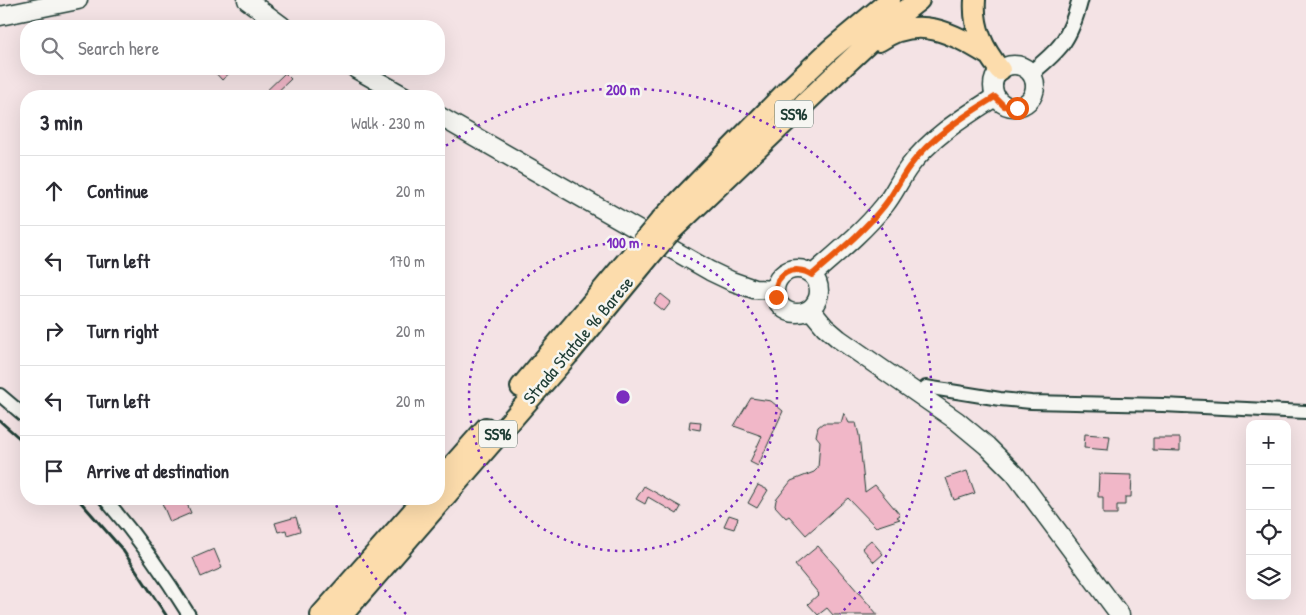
<!DOCTYPE html>
<html lang="en">
<head>
<meta charset="utf-8">
<style>
  body { margin:0; font-family:"Patrick Hand",sans-serif; background:#f7f7f7; color:#2b2b33 }
  .controls { position:absolute; right:15px; bottom:15px; display:grid; overflow:hidden; border-radius:10px; box-shadow:0 5px 20px #0002 }
  .controls button { width:45px; height:45px; display:grid; place-items:center; padding:0; border:0; border-bottom:1px solid #e1e1e2; background:#fff; color:#2b2b33; font:25px sans-serif }
  .stop { position:absolute; width:15px; height:15px; margin:-11px; border:4px solid #ea580c; border-radius:50%; background:#fff }
  .stop.end { background:#ea580c; border-color:#fff; box-shadow:0 1px 5px #0008 }
  .list { margin:0; padding:0; list-style:none }
  h2 { display:flex; justify-content:space-between; align-items:center; height:65px; margin:0; padding:0 20px; font-size:21px }
  h2 small { font-size:16px; font-weight:400; color:#7c7c81 }
  .list li { display:grid; grid-template-columns:32px 1fr auto; gap:15px; align-items:center; box-sizing:border-box; height:70px; padding:0 20px; border-top:1px solid #e1e1e2 }
  .list b { display:block; font-size:19px; white-space:nowrap }
  .list em { font-size:16px; font-style:normal; color:#7c7c81 }
  .icon { flex:none; width:28px; height:28px; fill:none; stroke:currentColor; stroke-width:2; stroke-linecap:round; stroke-linejoin:round }
  .map { position:relative; flex:none; width:1306px; height:615px; overflow:hidden }
  .search { position:absolute; background:#fff; box-shadow:0 5px 20px #0002; left:20px; top:20px; width:425px; height:55px; display:flex; align-items:center; gap:12px; box-sizing:border-box; padding:0 18px; border-radius:20px; color:#7c7c81; font-size:19px }
  .panel { position:absolute; background:#fff; box-shadow:0 5px 20px #0002; left:20px; top:90px; width:425px; height:415px; border-radius:20px }
  .map>svg:first-child { display:block }
  .building { fill:#f1b7c8; stroke:#1f3d34 }
  .lines { fill:none; stroke-linecap:round; stroke-linejoin:round }
  .minor-casing { stroke:#1f3d34; stroke-width:16 }
  .tertiary-casing { stroke:#1f3d34; stroke-width:19 }
  .secondary-casing { stroke:#1f3d34; stroke-width:21 }
  .trunk-casing { stroke:#1f3d34; stroke-width:24 }
  .minor { stroke:#f6f6f2; stroke-width:12 }
  .tertiary { stroke:#f6f6f2; stroke-width:15 }
  .secondary { stroke:#f6f6f2; stroke-width:18 }
  .trunk { stroke:#fcdcac; stroke-width:20 }
  .rail { stroke:#1f3d34; stroke-width:3 }
  .trunk-bridge-casing { stroke:#1f3d34; stroke-width:24; stroke-linecap:butt }
  .trunk-bridge { stroke:#fcdcac; stroke-width:20 }
  .route { stroke:#ea580c; stroke-width:6 }
  .ring { fill:none; stroke:#7b2cbf; stroke-width:2.5; stroke-dasharray:2.5 5 }
  .labels { text-anchor:middle; dominant-baseline:central; stroke-width:5; stroke-linejoin:round; paint-order:stroke }
  .shield { fill:#f6f6f2; stroke:#60746d; stroke-width:1 }
  .shield-label { font-size:16px; font-weight:bold; fill:#1f3d34 }
  .street-label { font-size:18px; fill:#1f3d34; stroke:#f6f6f2 }
  .centre { fill:#7b2cbf; stroke:#f6f6f2; stroke-width:2.5 }
  .ring-label { font-size:15px; text-anchor:middle; font-weight:bold; fill:#7b2cbf; stroke:#f6f6f2; stroke-width:5; stroke-linejoin:round; paint-order:stroke }
</style>
</head>
<body>
<div class="map">
<svg width="1306" height="615" viewBox="0 0 1306 615">
  <rect width="100%" height="100%" fill="#f4e3e5"/>
  <filter id="ink" filterUnits="userSpaceOnUse"><feTurbulence type="fractalNoise" baseFrequency=".02" numOctaves="2"/><feDisplacementMap in="SourceGraphic" scale="10" xChannelSelector="R" yChannelSelector="G"/><feConvolveMatrix kernelMatrix="1 2 1 2 8 2 1 2 1" color-interpolation-filters="sRGB"/></filter>
  <g filter="url(#ink)">
    <path class="building" d="M212 69H234L222 80Z
      M285 73 291 79 273 96H261Z
      M661 294 671 302 664 311 654 303Z
      M751 398 771 401 783 411 758 466 750 462 762 436 734 426Z
      M844 413 849 423H856L859 435 865 492 875 485 900 515 897 517 900 519 876 527 848 498 806 535 789 516 786 518 775 506 776 500 791 481 814 472 818 468 820 441 816 436 818 427 823 423H841Z
      M690 421 701 422 700 430 689 428Z
      M1085 434 1110 436 1108 450 1084 448Z
      M1153 438H1180V451L1153 450Z
      M967 471 975 493 954 500 946 478Z
      M1099 474 1132 475 1131 497H1125V505H1117V514H1103V497H1098Z
      M758 485 768 490 757 508 748 503Z
      M644 486 681 507 677 514 648 497 645 504 636 499Z
      M171 499H185L191 513 170 522 162 503Z
      M729 515 738 518 734 529 724 526Z
      M296 517 300 531 287 535 286 530 278 532 275 523Z
      M871 540 883 554 874 562 862 548Z
      M818 546 878 615H833L827 608 818 615 808 604 819 594 795 565Z
      M214 549 222 568 201 577 193 558Z"/>
    <g class="lines">
      <defs>
        <path id="minor" d="M0 395 26 417
          M919 396 926 387 1000 399 1031 402 1163 405 1306 412
          M105 499C136 535 164 574 189 615"/>
        <path id="tertiary" d="M1031 73C1061 49 1070 39 1080 0"/>
        <path id="secondary" d="M247 0 282 26
          M0 16 78 0
          M993 86a21 21 0 1 1 42 0a21 21 0 1 1-42 0Z
          M356 69 404 96
          M439 116 710 271 731 281 754 289 775 290
          M775 291a22 22 0 1 1 44 0a22 22 0 1 1-44 0Z
          M812 275C837 253 863 232 884 206 894 194 900 179 909 167 931 137 964 117 995 97
          M810 309 825 327 839 339 957 421 987 446 1015 474 1120 615"/>
        <path id="trunk" d="M975 0C973 28 983 49 1000 70
          M879 41C918 14 952 33 987 54
          M662 219 791 87 830 50 890 0
          M672 230 845 65 892 21 919 0
          M521 387 642 243
          M439 481 486 428
          M321 615 424 499
          M342 615 568 355 653 252"/>
      </defs>
      <use href="#minor" class="minor-casing"/>
      <use href="#tertiary" class="tertiary-casing"/>
      <use href="#secondary" class="secondary-casing"/>
      <use href="#trunk" class="trunk-casing"/>
      <use href="#minor" class="minor"/>
      <use href="#tertiary" class="tertiary"/>
      <use href="#secondary" class="secondary"/>
      <use href="#trunk" class="trunk"/>
      <path class="rail" d="M0 421 26 444
        M78 499 122 549 166 615"/>
      <defs>
        <path id="trunk-bridge" d="M642 243 662 219
          M653 252 672 230"/>
      </defs>
      <use href="#trunk-bridge" class="trunk-bridge-casing"/>
      <use href="#trunk-bridge" class="trunk-bridge"/>
    </g>
  </g>
  <g class="lines" filter="url(#ink)">
    <path class="route" d="M776 297C772 274 794 263 812 275 837 253 863 232 884 206 894 194 900 179 909 167 931 137 964 116 995 97L1004 106 1017 108"/>
  </g>
  <g class="ring">
    <circle cx="623" cy="397" r="154"/>
    <path d="M406 614A307 307 0 0 1 334 499M440 150A307 307 0 0 1 840 614"/>
  </g>
  <g class="labels">
    <g class="shield">
      <rect x="775" y="100.5" width="38" height="27" rx="4"/>
      <rect x="479" y="420.5" width="38" height="27" rx="4"/>
    </g>
    <g class="shield-label">
      <text x="794" y="114">SS96</text>
      <text x="498" y="434">SS96</text>
    </g>
    <g class="street-label">
      <text transform="translate(578 340) rotate(-50)">Strada Statale 96 Barese</text>
    </g>
  </g>
  <circle cx="623" cy="397" r="8" class="centre"/>
  <g class="ring-label">
    <text x="623" y="95">200 m</text>
    <text x="623" y="248">100 m</text>
  </g>
</svg>
<div class="controls">
<button>+</button>
<button>−</button>
<button><svg class="icon" aria-label="locate" viewBox="0 0 24 24"><circle cx="12" cy="12" r="6"/><path d="M12 2v4M12 18v4M2 12h4M18 12h4"/></svg></button>
<button><svg class="icon" aria-label="layers" viewBox="0 0 24 24"><path d="M12 4l9 5-9 5-9-5zM3 14l9 5 9-5"/></svg></button>
</div>
<div class="stop" style="left:1017px;top:108px"></div>
<div class="stop end" style="left:776px;top:297px"></div>
<div class="search"><svg class="icon" aria-label="search" viewBox="0 0 24 24"><circle cx="10" cy="10" r="6"/><path d="M15 15l6 6"/></svg>Search here</div>
<section class="panel">
<h2>3 min<small>Walk · 230 m</small></h2>
<ul class="list">
<li><svg class="icon" aria-label="ahead" viewBox="0 0 24 24"><path d="M12 20V5M6 11l6-6 6 6"/></svg><div><b>Continue</b></div><em>20 m</em></li>
<li><svg class="icon" aria-label="left" viewBox="0 0 24 24"><path d="M17 20v-9H6M10 6l-5 5 5 5"/></svg><div><b>Turn left</b></div><em>170 m</em></li>
<li><svg class="icon" aria-label="right" viewBox="0 0 24 24"><path d="M7 20v-9h11M14 6l5 5-5 5"/></svg><div><b>Turn right</b></div><em>20 m</em></li>
<li><svg class="icon" aria-label="left" viewBox="0 0 24 24"><path d="M17 20v-9H6M10 6l-5 5 5 5"/></svg><div><b>Turn left</b></div><em>20 m</em></li>
<li><svg class="icon" aria-label="arrive" viewBox="0 0 24 24"><path d="M6 21V4h12l-3 4 3 4H6"/></svg><div><b>Arrive at destination</b></div></li>
</ul>
</section>
</div>
</body>
</html>
